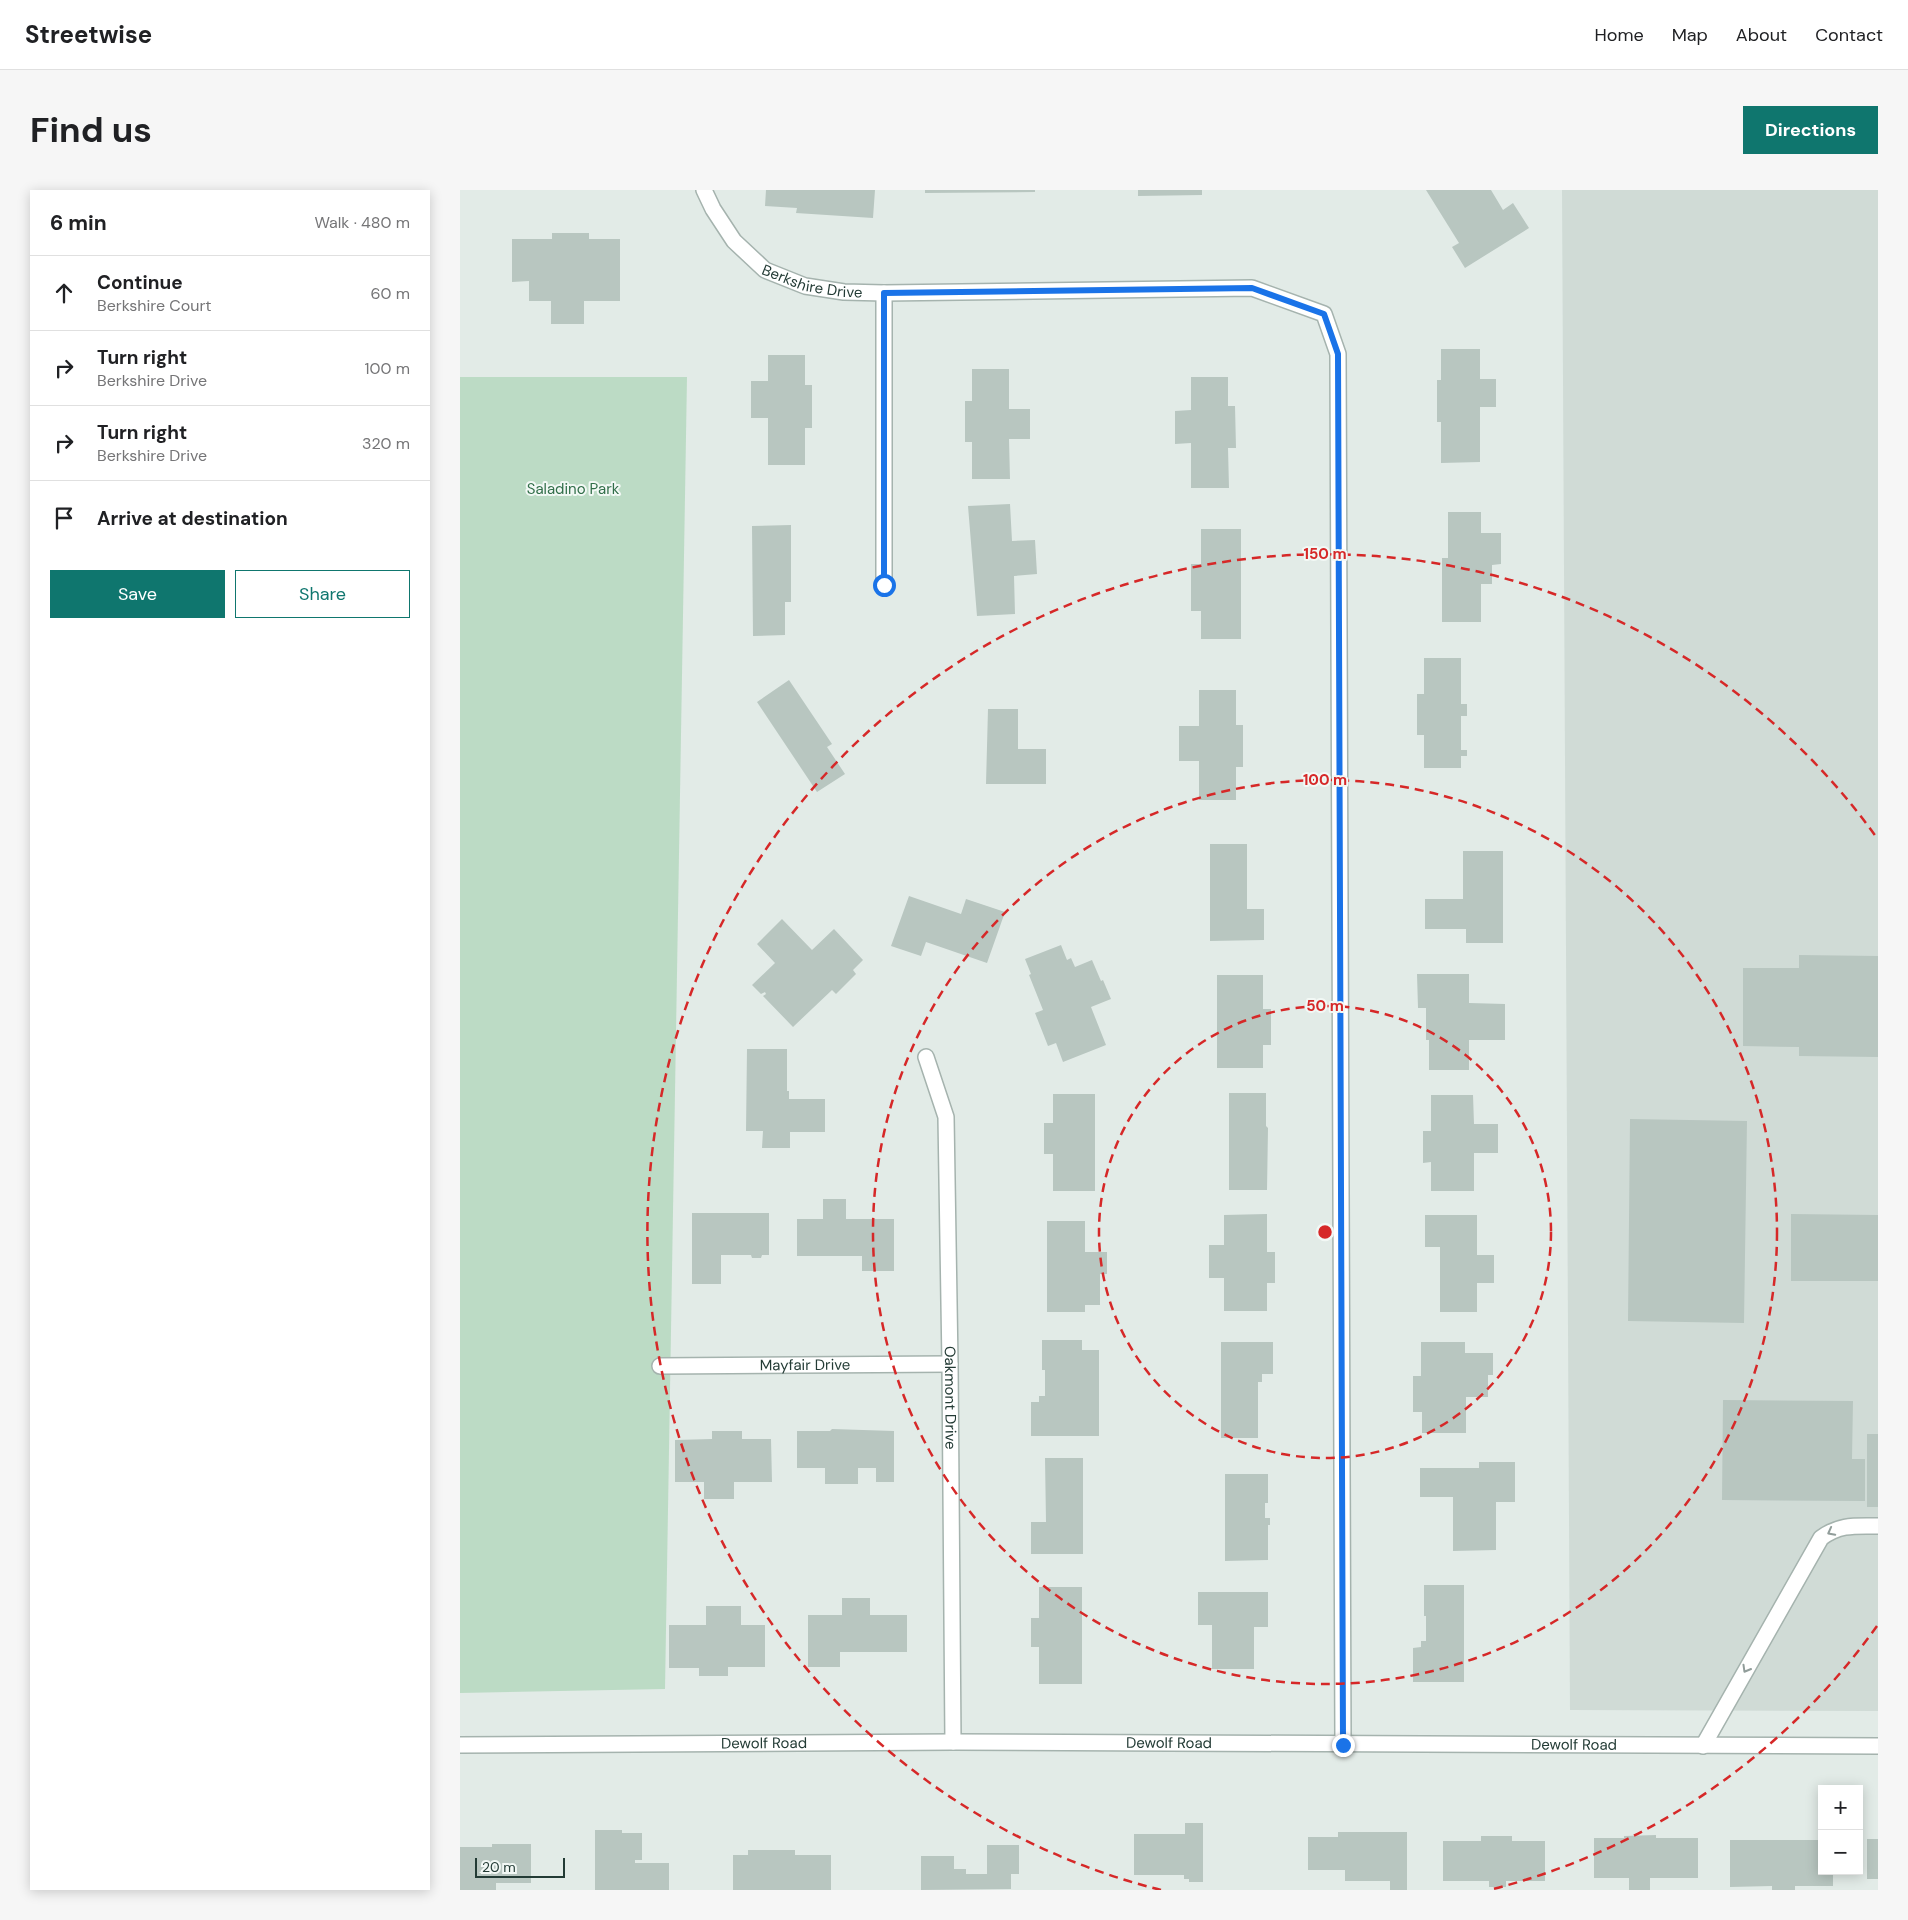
<!DOCTYPE html>
<html lang="en">
<head>
<meta charset="utf-8">
<style>
  body { margin:0; font-family:"DM Sans",sans-serif; background:#f6f6f6; color:#202124 }
  .controls { position:absolute; right:15px; bottom:15px; display:grid; overflow:hidden; border-radius:0px; box-shadow:0 2px 12px #0003 }
  .controls button { width:45px; height:45px; display:grid; place-items:center; padding:0; border:0; border-bottom:1px solid #e0e0e0; background:#fff; color:#202124; font:25px sans-serif }
  .scale { position:absolute; left:15px; bottom:12px; width:90px; box-sizing:border-box; padding-left:5px; border:2px solid #233b35; border-top:0; font-size:14px; line-height:18px; white-space:nowrap; color:#233b35; -webkit-text-stroke:4px #f2f8f5; paint-order:stroke }
  .stop { position:absolute; width:15px; height:15px; margin:-11px; border:4px solid #1a73e8; border-radius:50%; background:#fff }
  .stop.end { background:#1a73e8; border-color:#fff; box-shadow:0 1px 5px #0008 }
  .list { margin:0; padding:0; list-style:none }
  h2 { display:flex; justify-content:space-between; align-items:center; height:65px; margin:0; padding:0 20px; font-size:21px }
  h2 small { font-size:16px; font-weight:400; color:#757577 }
  .list li { display:grid; grid-template-columns:32px 1fr auto; gap:15px; align-items:center; box-sizing:border-box; height:75px; padding:0 20px; border-top:1px solid #e0e0e0 }
  .list b { display:block; font-size:19px; white-space:nowrap }
  .list p { margin:0; font-size:16px; white-space:nowrap; color:#757577 }
  .list em { font-size:16px; font-style:normal; color:#757577 }
  .actions { display:flex; gap:10px; padding:15px 20px }
  .actions a { flex:1; padding:11px 0; border:1px solid #0f766e; border-radius:0px; text-align:center; font-size:18px; color:#0f766e }
  .actions .main { background:#0f766e; color:#fff }
  .icon { flex:none; width:28px; height:28px; fill:none; stroke:currentColor; stroke-width:2; stroke-linecap:round; stroke-linejoin:round }
  .map { position:relative; flex:none; width:1418px; height:1700px; overflow:hidden; border-radius:0px }
  header { display:flex; align-items:center; gap:30px; box-sizing:border-box; height:70px; padding:0 25px; background:#fff; border-bottom:1px solid #e0e0e0 }
  header strong { font-size:24px }
  nav { display:flex; gap:28px; margin-inline-start:auto; font-size:18px }
  .intro { display:flex; align-items:center; justify-content:space-between; box-sizing:border-box; height:120px; padding:0 30px }
  h1 { margin:0; font-size:35px }
  .button { padding:12px 22px; border-radius:0px; background:#0f766e; color:#fff; font-size:18px; font-weight:700 }
  main { display:flex; gap:30px; padding:0 30px }
  aside { flex:1; background:#fff; border-radius:0px; box-shadow:0 2px 12px #0003 }
  .map>svg:first-child { display:block }
  .built { fill:#d0dbd6 }
  .green { fill:#bcdbc5 }
  .building { fill:#b8c6c0 }
  .lines { fill:none; stroke-linecap:round; stroke-linejoin:round }
  .minor-casing { stroke:#a5b3ae; stroke-width:18 }
  .minor { stroke:#fff; stroke-width:15 }
  .oneway { stroke:#919d9a }
  .route { stroke:#1a73e8; stroke-width:6 }
  .ring { fill:none; stroke:#d62828; stroke-width:2.5; stroke-dasharray:9 6 }
  .labels { text-anchor:middle; dominant-baseline:central; stroke-width:4; stroke-linejoin:round; paint-order:stroke }
  .street-label { font-size:15px; fill:#233b35; stroke:#f2f8f5 }
  .park-label { font-size:15px; fill:#316e49; stroke:#f2f8f5 }
  .centre { fill:#d62828; stroke:#f2f8f5; stroke-width:2.5 }
  .ring-label { font-size:15px; text-anchor:middle; font-weight:bold; fill:#d62828; stroke:#f2f8f5; stroke-width:4; stroke-linejoin:round; paint-order:stroke }
</style>
</head>
<body>
<header>
<strong>Streetwise</strong>
<nav><a>Home</a><a>Map</a><a>About</a><a>Contact</a></nav>
</header>
<div class="intro"><h1>Find us</h1><a class="button">Directions</a></div>
<main>
<aside>
<h2>6 min<small>Walk · 480 m</small></h2>
<ul class="list">
<li><svg class="icon" aria-label="ahead" viewBox="0 0 24 24"><path d="M12 20V5M6 11l6-6 6 6"/></svg><div><b>Continue</b><p>Berkshire Court</p></div><em>60 m</em></li>
<li><svg class="icon" aria-label="right" viewBox="0 0 24 24"><path d="M7 20v-9h11M14 6l5 5-5 5"/></svg><div><b>Turn right</b><p>Berkshire Drive</p></div><em>100 m</em></li>
<li><svg class="icon" aria-label="right" viewBox="0 0 24 24"><path d="M7 20v-9h11M14 6l5 5-5 5"/></svg><div><b>Turn right</b><p>Berkshire Drive</p></div><em>320 m</em></li>
<li><svg class="icon" aria-label="arrive" viewBox="0 0 24 24"><path d="M6 21V4h12l-3 4 3 4H6"/></svg><div><b>Arrive at destination</b></div></li>
</ul>
<div class="actions"><a class="main">Save</a><a>Share</a></div>
</aside>
<div class="map">
<svg width="1418" height="1700" viewBox="0 0 1418 1700">
  <rect width="100%" height="100%" fill="#e2ebe7"/>
  <path class="built" d="M1102 0H1418V1521L1110 1520Z"/>
  <path class="green" d="M0 187H227L205 1499 0 1503Z"/>
  <path class="building" d="M306 0H415L413 28 336 23 337 18 305 16Z
    M465 0H575V2L465 3Z
    M678 0H742V5L678 6Z
    M966 0H1031L1043 20 1053 13 1069 38 1005 78 992 57 999 53Z
    M92 43H129V49H160V111H124V134H91V111H69V91L52 92V49H92Z
    M981 159H1020V189H1036V217H1020V272L981 273V232H977V190H981Z
    M308 165H345V195H352V238H345V275H308V228H291V191H308Z
    M512 179H549V219H570V249H549L550 289H512V252H505V211H512Z
    M731 187H768V216H775L776 258H768L769 298H731V253L715 254V221L731 220Z
    M550 314 552 351 575 350 577 384 554 386 555 424 517 426 508 316Z
    M988 322H1021V343H1041V374L1032 375V394H1021V432H982V368H988Z
    M331 335V412H325V445L293 446 292 336Z
    M741 339H781V449H741V421H731V374H741Z
    M964 468H1001V514H1007V526H1001V560H1007V566H1001V578H964V545H957V504H964Z
    M329 490 372 554 367 557 385 584 357 602 297 512Z
    M739 500H776V535H783V577H776V610H739V571H719V536H739Z
    M528 519H558V559H586V594H526Z
    M750 654H787V719H804V750L750 751Z
    M1003 661H1043V753H1006V739H965V709H1003Z
    M449 706 501 724 506 709 545 722 527 773 466 752 461 766 431 756Z
    M322 729 352 760 374 739 403 770 393 780 396 784 376 804 372 800 333 837 303 806 306 804 305 802 301 804 292 795 315 773 297 754Z
    M601 755 607 770 611 768 615 777 632 770 641 791 643 790 651 809 631 817 646 855 603 872 596 853 588 856 575 823 583 820 569 785 571 784 565 769Z
    M1339 765 1418 766V867L1339 866V857L1283 856V778H1339Z
    M957 784H1009V813L1045 814V850H1009V880H969V850H966V818H958Z
    M757 785H803V819H811V855H803V878H757Z
    M287 859H327V901H329V909H365V942H330V958H302L303 941H286Z
    M769 903H806V936L808 938 807 1000H769Z
    M593 904H635V1001H593V964H584V933H593Z
    M971 905H1013L1014 934H1038V963H1014V1001H971V972L963 973V941H971Z
    M1170 929 1287 931 1284 1133 1168 1131Z
    M363 1009H386V1029H434V1081H402V1066H337V1029H363Z
    M232 1023H309V1065H302L301 1068H292L291 1065H261V1094H232Z
    M807 1024V1062H815V1093H807V1121H764V1088H749V1055H764V1025Z
    M1331 1024 1418 1025V1091H1331Z
    M965 1025H1017V1065H1034V1093H1017V1122H980V1057H965Z
    M587 1031H625V1062H647V1084H640V1115H625V1122H587Z
    M582 1150H622V1160H639V1246H571V1212H579V1206H585V1180H582Z
    M761 1152H813V1184H802V1192H798V1248H761Z
    M961 1152H1005V1163H1033V1185H1028V1207H1006V1243H962V1222H953V1186H961Z
    M1263 1210 1393 1211 1392 1269H1405V1311L1262 1310Z
    M372 1239 434 1241V1292H416V1278H398V1294H365V1278H337V1241H370Z
    M252 1241H282V1249H311L312 1292H274V1309H244V1292H215V1250L252 1249Z
    M1407 1244H1418V1317H1407Z
    M585 1268H623V1364H571V1332H586Z
    M1019 1272H1055V1312H1036V1360L993 1361V1307H960V1278H1019Z
    M765 1284H808V1313H805V1328H810V1335H808V1370L765 1371Z
    M964 1395H1004V1492H953V1458L961 1457V1451H966V1426H964Z
    M579 1397H622V1494H579V1457H571V1428H579Z
    M738 1402H808V1437H794V1479H752V1435H738Z
    M382 1408H410V1425H447V1462H380V1477H348V1425H382Z
    M246 1416H281V1435H305V1477H268V1486H239V1478H209V1435H246Z
    M725 1633H743V1692H729V1689H724V1685H674V1644H725Z
    M135 1640H162V1643H182V1670H175V1673H209V1700H135Z
    M878 1642H947V1700H930V1691H885V1680H848V1647H878Z
    M1196 1645V1648H1238V1688H1190V1700H1169V1688H1134V1648H1164V1646Z
    M1021 1646H1052V1651H1085V1691H1046V1697H1029V1691H983V1651H1021Z
    M1407 1649H1418V1689H1407Z
    M1270 1650H1362V1681H1373V1696H1335V1700H1312V1696L1270 1697Z
    M32 1654H71V1693H36V1700H0V1657H32Z
    M527 1655H559V1684H551V1699L461 1700V1666H494V1679H506V1684H527Z
    M288 1660H335V1665H371V1700H273V1665H288Z"/>
  <g class="lines">
    <defs>
      <g id="minor">
        <path id="s1" d="M244 0 253 19 274 51 305 80 345 96 384 102 424 103 792 98 864 124 878 164 883 1555"/>
        <path d="M424 103V395"/>
        <path id="s2" d="M466 867 486 927 490 1174 493 1552"/>
        <path id="s3" d="M200 1176 490 1174"/>
        <path id="s4" d="M0 1555 493 1552 1418 1556"/>
        <path d="M1243 1556 1361 1348C1380 1334 1395 1336 1418 1336"/>
      </g>
    </defs>
    <use href="#minor" class="minor-casing"/>
    <use href="#minor" class="minor"/>
  </g>
  <defs><path id="oneway-chevron" d="M-2-3.5L2.5 0L-2 3.5" fill="none" stroke-width="1.6" stroke-linecap="round" stroke-linejoin="round" transform="scale(1.25)"/></defs>
  <g class="oneway">
    <use href="#oneway-chevron" transform="translate(1371 1342) rotate(152)"/>
    <use href="#oneway-chevron" transform="translate(1286 1479) rotate(120)"/>
  </g>
  <g class="lines">
    <path class="route" d="M424 395V103L792 98 864 124 878 164 883 1555"/>
  </g>
  <g class="ring">
    <circle cx="865" cy="1042" r="226"/>
    <circle cx="865" cy="1042" r="452"/>
    <path d="M1417 1436A678 678 0 0 1 1029 1700M701 1700A678 678 0 1 1 1417 648"/>
  </g>
  <g class="labels">
    <g class="street-label">
      <text stroke="none"><textPath href="#s1" startOffset="151">Berkshire Drive</textPath></text>
      <text stroke="none"><textPath href="#s3" startOffset="145">Mayfair Drive</textPath></text>
      <text stroke="none"><textPath href="#s2" startOffset="344">Oakmont Drive</textPath></text>
      <text stroke="none"><textPath href="#s4" startOffset="304">Dewolf Road</textPath></text>
      <text stroke="none"><textPath href="#s4" startOffset="709">Dewolf Road</textPath></text>
      <text stroke="none"><textPath href="#s4" startOffset="1114">Dewolf Road</textPath></text>
    </g>
    <g class="park-label">
      <text x="113" y="299">Saladino Park</text>
    </g>
  </g>
  <circle cx="865" cy="1042" r="8" class="centre"/>
  <g class="ring-label">
    <text x="865" y="369">150 m</text>
    <text x="865" y="595">100 m</text>
    <text x="865" y="821">50 m</text>
  </g>
</svg>
<div class="controls">
<button>+</button>
<button>−</button>
</div>
<div class="scale">20 m</div>
<div class="stop" style="left:424px;top:395px"></div>
<div class="stop end" style="left:883px;top:1555px"></div>
</div>
</main>
</body>
</html>
